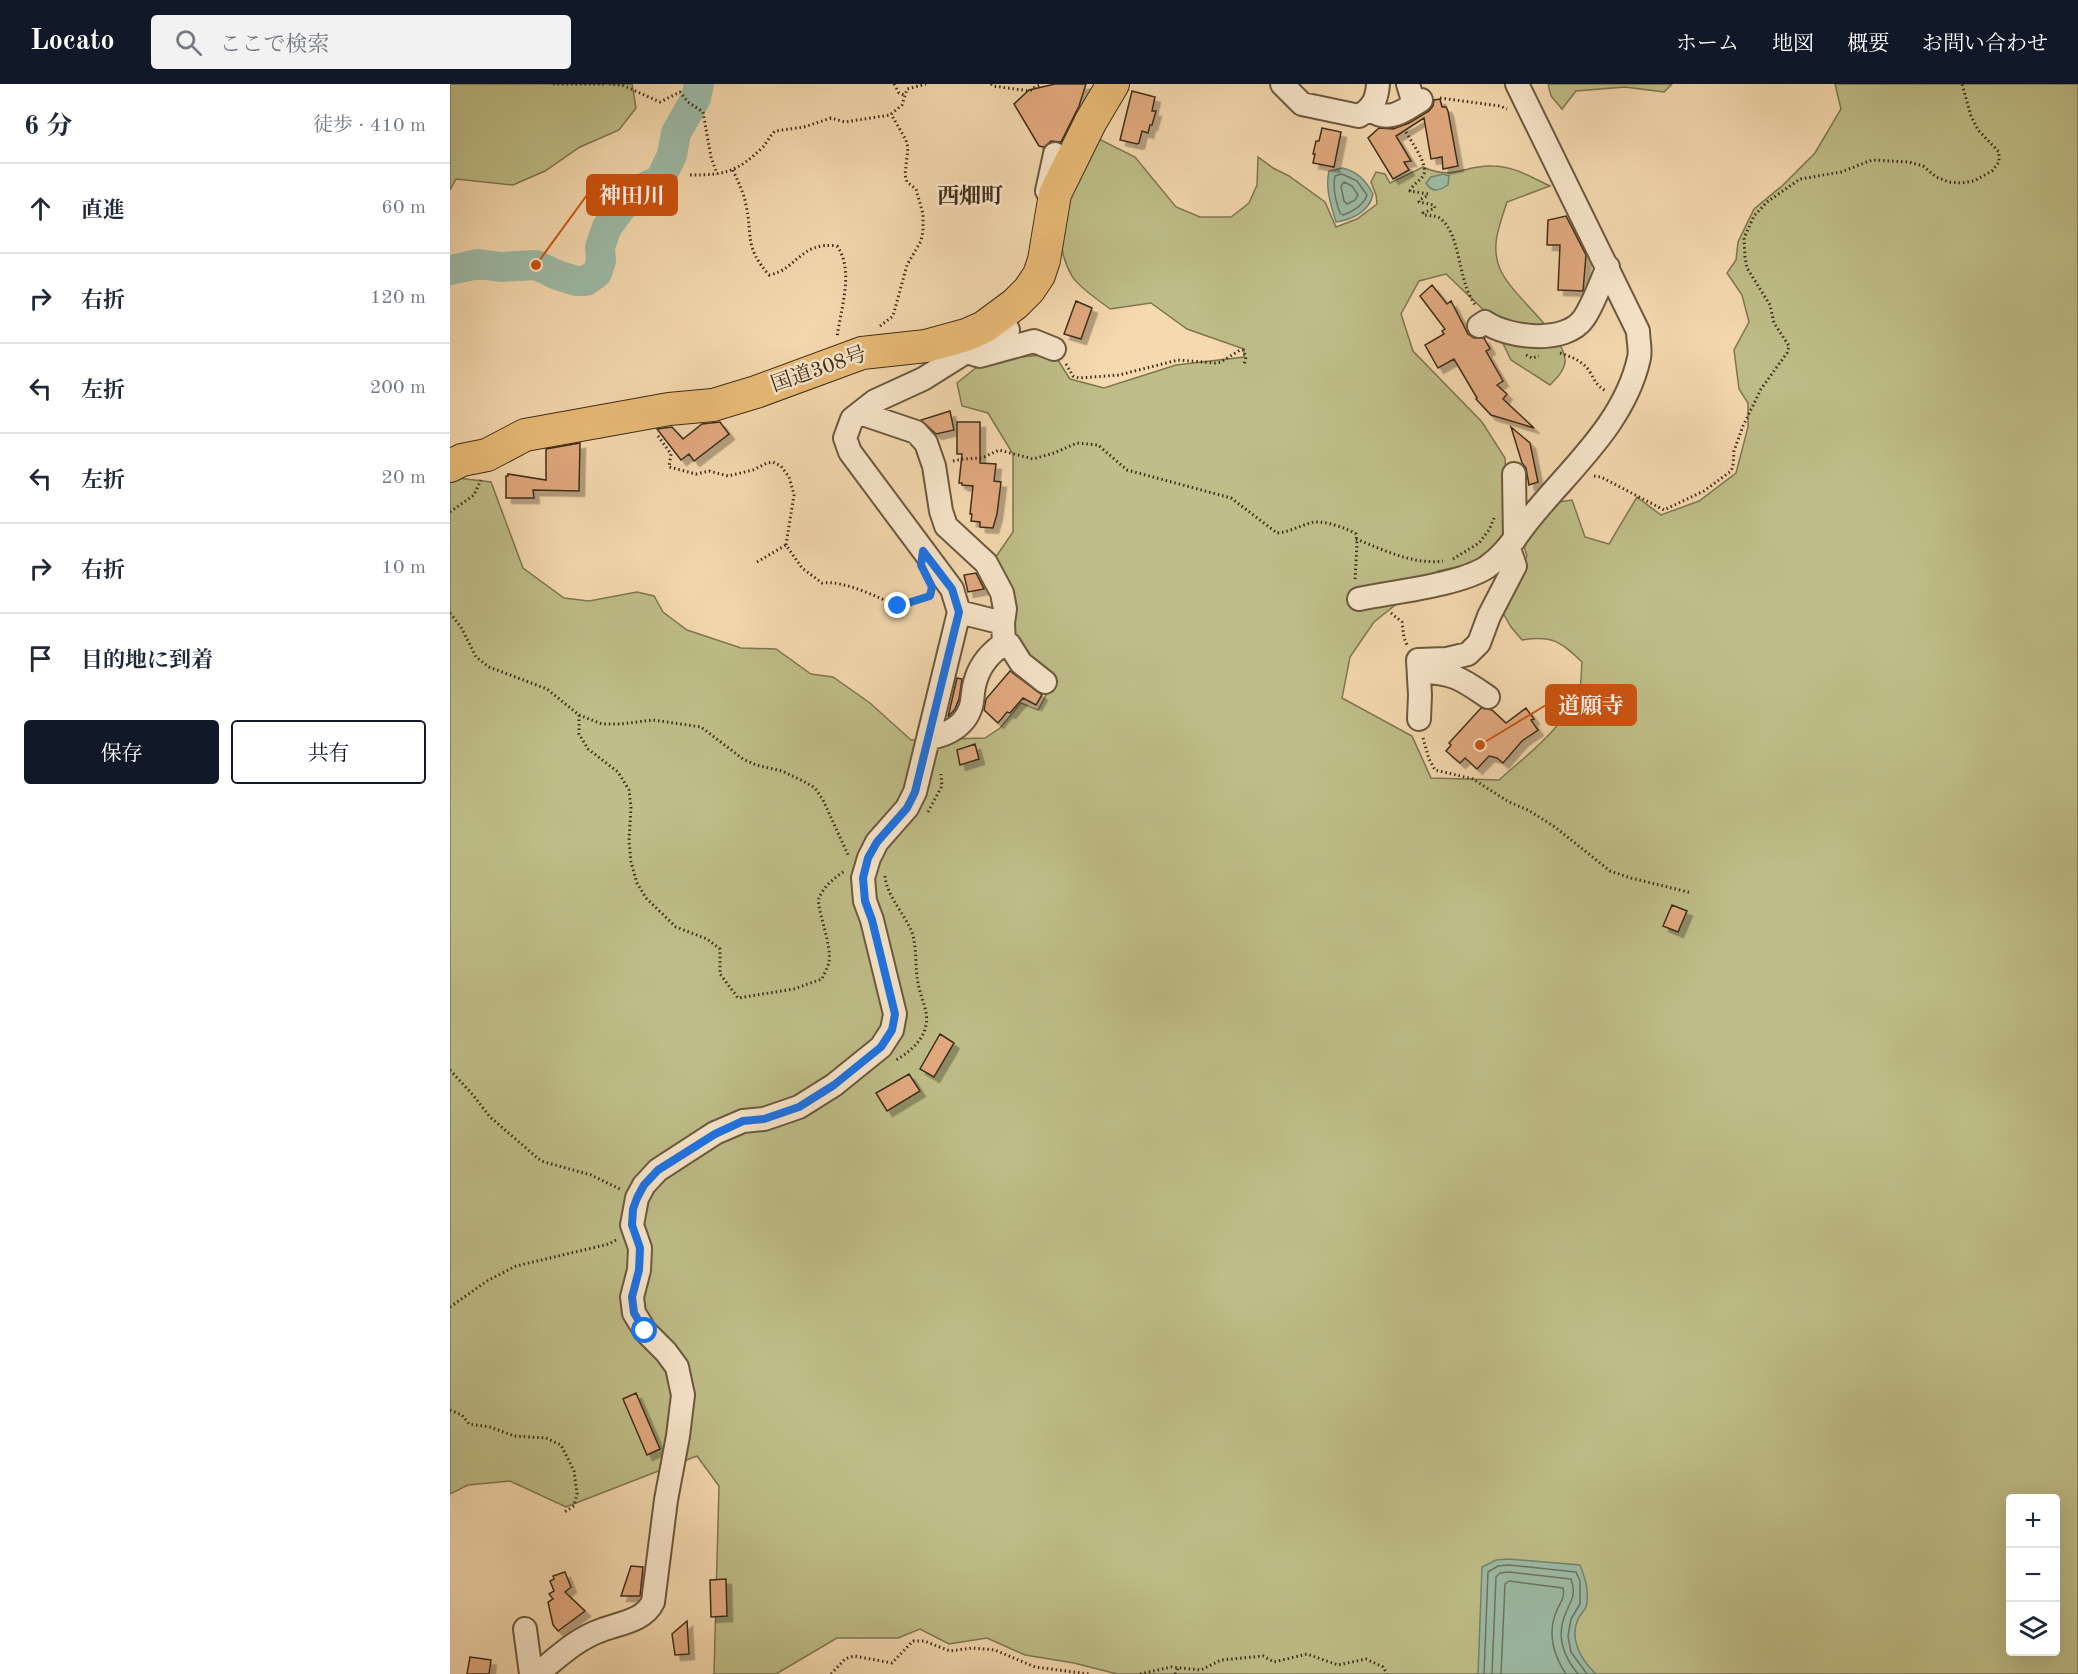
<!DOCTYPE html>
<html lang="ja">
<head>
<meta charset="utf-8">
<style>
  body { margin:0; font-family:"Old Standard TT","Noto Serif JP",serif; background:#f2f2f3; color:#1f2937 }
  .controls { position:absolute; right:18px; bottom:18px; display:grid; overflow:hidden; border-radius:6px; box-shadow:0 6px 24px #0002 }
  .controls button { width:54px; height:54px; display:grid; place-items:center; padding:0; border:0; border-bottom:2px solid #e0e1e3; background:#fff; color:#1f2937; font:30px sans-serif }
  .stop { position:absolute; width:18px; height:18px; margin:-14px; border:4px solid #1a73e8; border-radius:50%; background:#fff }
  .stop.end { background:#1a73e8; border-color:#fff; box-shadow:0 2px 6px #0008 }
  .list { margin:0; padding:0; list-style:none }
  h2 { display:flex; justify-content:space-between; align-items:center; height:78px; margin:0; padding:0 24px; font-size:26px }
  h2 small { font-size:20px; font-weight:400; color:#747a83 }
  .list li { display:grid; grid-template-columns:39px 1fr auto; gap:18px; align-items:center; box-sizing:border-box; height:90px; padding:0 24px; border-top:2px solid #e0e1e3 }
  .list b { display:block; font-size:22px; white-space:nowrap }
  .list em { font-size:20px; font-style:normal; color:#747a83 }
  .actions { display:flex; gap:12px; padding:18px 24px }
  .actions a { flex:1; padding:14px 0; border:2px solid #111827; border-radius:6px; text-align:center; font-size:21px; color:#111827 }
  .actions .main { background:#111827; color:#fff }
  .icon { flex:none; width:33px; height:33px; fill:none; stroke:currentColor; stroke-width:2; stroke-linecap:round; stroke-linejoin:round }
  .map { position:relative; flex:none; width:1628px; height:1590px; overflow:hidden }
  header { display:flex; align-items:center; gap:36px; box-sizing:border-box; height:84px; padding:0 30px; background:#111827; color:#fff }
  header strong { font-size:28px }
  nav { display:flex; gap:33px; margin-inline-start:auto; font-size:21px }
  .search { width:420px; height:54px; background:#f2f2f3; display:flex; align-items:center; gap:15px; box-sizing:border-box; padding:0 21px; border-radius:6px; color:#747a83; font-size:22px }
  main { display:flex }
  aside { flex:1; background:#fff }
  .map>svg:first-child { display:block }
  .green { fill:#bfbe88; stroke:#7e7650; stroke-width:1.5; fill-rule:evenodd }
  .water { fill:#9dbba7; stroke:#77836e; stroke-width:1.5 }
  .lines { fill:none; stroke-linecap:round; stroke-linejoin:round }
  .shore { stroke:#6e7460; stroke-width:1.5 }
  .river { stroke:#9dbba7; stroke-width:30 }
  .building { fill:#e3aa80; stroke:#3e2e18; stroke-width:1.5; filter:url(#shadow) }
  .minor-casing { stroke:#6c593e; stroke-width:26 }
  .highway-casing { stroke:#3e2e18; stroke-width:34 }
  .path { stroke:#3e2e18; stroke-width:3; stroke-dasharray:1.5 3; stroke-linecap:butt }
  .minor { stroke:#f8e6cb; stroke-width:22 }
  .highway { stroke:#eabc78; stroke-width:32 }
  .route { stroke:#1a73e8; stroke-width:8 }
  .labels { text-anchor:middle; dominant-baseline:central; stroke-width:5; stroke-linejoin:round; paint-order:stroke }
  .street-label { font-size:21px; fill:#3e2e18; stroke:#f8e6cb }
  .neighbourhood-label { font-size:22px; font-weight:bold; fill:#3e2e18; stroke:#f8e6cb }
  .leader { fill:none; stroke:#ce530e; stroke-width:2 }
  .callout-dot { fill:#ce530e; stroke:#f8e6cb; stroke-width:2 }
  .callout { fill:#ce530e; stroke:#ce530e; stroke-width:2 }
  .callout-label { font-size:22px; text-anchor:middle; font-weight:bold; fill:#fff }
</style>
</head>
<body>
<header>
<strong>Locato</strong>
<div class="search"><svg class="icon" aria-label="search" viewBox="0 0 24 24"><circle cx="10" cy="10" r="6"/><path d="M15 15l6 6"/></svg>ここで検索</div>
<nav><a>ホーム</a><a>地図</a><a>概要</a><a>お問い合わせ</a></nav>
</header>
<main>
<aside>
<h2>6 分<small>徒歩 · 410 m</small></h2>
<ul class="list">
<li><svg class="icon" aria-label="ahead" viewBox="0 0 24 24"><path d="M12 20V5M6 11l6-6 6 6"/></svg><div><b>直進</b></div><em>60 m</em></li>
<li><svg class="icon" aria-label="right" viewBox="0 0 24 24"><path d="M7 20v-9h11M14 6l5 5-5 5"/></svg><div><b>右折</b></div><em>120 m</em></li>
<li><svg class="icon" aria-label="left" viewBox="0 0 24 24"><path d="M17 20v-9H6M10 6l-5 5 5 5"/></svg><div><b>左折</b></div><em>200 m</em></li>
<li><svg class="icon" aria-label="left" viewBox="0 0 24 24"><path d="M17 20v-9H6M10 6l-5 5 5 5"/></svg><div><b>左折</b></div><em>20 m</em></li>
<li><svg class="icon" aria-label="right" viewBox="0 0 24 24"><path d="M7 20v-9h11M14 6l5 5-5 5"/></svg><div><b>右折</b></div><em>10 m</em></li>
<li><svg class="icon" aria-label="arrive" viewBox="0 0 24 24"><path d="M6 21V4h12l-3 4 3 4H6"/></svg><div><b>目的地に到着</b></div></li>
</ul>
<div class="actions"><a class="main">保存</a><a>共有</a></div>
</aside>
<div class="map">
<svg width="1628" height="1590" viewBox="0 0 1628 1590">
  <defs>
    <filter id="shadow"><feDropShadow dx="5.5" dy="5.5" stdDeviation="0" flood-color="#0004"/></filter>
  </defs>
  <rect width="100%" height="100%" fill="#f5d9af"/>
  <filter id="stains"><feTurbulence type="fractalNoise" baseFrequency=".00333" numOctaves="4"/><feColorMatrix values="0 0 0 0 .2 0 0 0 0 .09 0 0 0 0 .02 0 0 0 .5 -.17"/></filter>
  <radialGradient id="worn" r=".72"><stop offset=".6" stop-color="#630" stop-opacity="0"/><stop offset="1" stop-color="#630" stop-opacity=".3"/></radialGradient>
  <path class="green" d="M0 0H182L186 24 169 46 130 63 95 87 63 101 6 95 0 106Z
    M1098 0H1222L1214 8 1175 3 1126 7 1112 25 1101 12Z
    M1385 0H1628V1590H667L624 1579 575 1571 537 1554 499 1560 470 1545 448 1554H387L326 1590H264L269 1402 247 1372 116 1423 60 1397 18 1401 0 1410V397L7 394 41 398 73 484 114 514 139 517 187 508 204 512 213 528 237 546 291 564 326 565 361 590 383 593 420 619 461 656 535 654 550 644 571 619 588 626 602 600 572 570 560 545 545 474 563 448V370L538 329 512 322 507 299 527 283 571 273 604 270 620 295 654 304 726 281 794 273V265L737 245 701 219 660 225C650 217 628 203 622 192 594 144 624 97 645 53L685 73 726 123 750 133H781L799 119 807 101 808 73 823 84 839 92 875 118 886 143 907 135 927 120 926 111 921 98 926 88 935 90 940 99 973 83C1004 97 1013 81 1042 82 1064 82 1081 93 1100 102L1057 118C1050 140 1040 162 1050 185 1061 212 1117 252 1115 278 1114 287 1106 295 1100 301L1061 276 1039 231 996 190 969 197 951 230 963 267 1032 338 1055 374 1058 449 1024 479 988 487 924 538 900 573 892 614 962 652 981 694 1049 696C1078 670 1118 641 1130 602 1132 594 1131 586 1132 578 1111 558 1103 551 1072 556L1061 543 1053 529 1059 510 1077 472 1072 456 1102 419 1122 416 1135 453 1159 460 1187 413 1211 431 1249 417 1286 389 1298 343V319L1289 305 1284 266 1299 238 1292 211 1277 189 1286 176 1288 158 1304 125 1333 101 1365 69 1391 25ZM1560 1414H1606V1568H1560Z"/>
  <path class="water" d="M892 84C907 87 916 96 923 110 920 127 902 136 886 138 881 121 875 105 879 87Z
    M993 90 999 92 998 101C989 107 982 109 976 99L981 93Z
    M1059 1475 1130 1481C1135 1493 1140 1509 1136 1523 1134 1527 1130 1531 1128 1535 1119 1555 1131 1576 1146 1590H1028L1032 1483 1046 1476Z"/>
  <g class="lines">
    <path class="shore" d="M892 90 907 97 917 111C914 121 902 128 893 131L890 129C886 118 882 105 885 92Z
      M894 98 902 102 908 111 905 116 897 120 894 117 891 102Z
      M1034 1590 1038 1488 1048 1482 1059 1481 1126 1488 1130 1497V1520L1121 1535 1118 1552 1121 1568 1137 1590
      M1042 1590 1046 1493 1050 1489 1059 1488 1121 1495C1127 1513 1120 1517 1115 1531 1106 1553 1114 1573 1128 1590
      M1051 1590 1055 1500 1059 1497 1113 1504C1115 1514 1111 1517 1107 1526 1097 1548 1103 1571 1116 1590"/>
    <path class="river" d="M0 186 28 180 51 183 86 181 107 191 126 197H136L147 189 151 177 150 163 157 143 175 119 197 102 210 96 222 71 226 49 246 14 249 0"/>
  </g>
  <path class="building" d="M605 0H636L629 22 611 58 601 57 594 63 589 62 564 20 579 6Z
    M682 7 705 13 702 27H706L702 41H700L698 49 692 47 689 59 687 60 670 56Z
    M990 15 992 23H996L998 27 1008 82 993 85 992 73 981 75 974 34 946 52 961 77 954 78 959 86 943 95 918 54 929 44 943 45 959 39 979 27 983 22 984 16Z
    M872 44 891 48 884 83 863 79 865 70H863L866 57H869Z
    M1116 132 1136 171 1133 207 1108 206 1110 161H1097L1098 136Z
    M982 201 997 220 1001 217 1018 250 1024 254H1034L1040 265 1036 267 1053 297 1047 301 1057 310 1053 315 1084 344 1041 331 1026 315 1027 314 1004 275 988 284 975 261 994 250 992 247 995 245 970 212Z
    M626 217 642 224 631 255 614 250Z
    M500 327 504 346 486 350 471 336Z
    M270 338 279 350 244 377 239 370 231 376 207 345 222 343 233 355 252 340Z
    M507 338H530V379L546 380 544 397 551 398 547 430 543 444 530 443V438L521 437 522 430H520L523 402 512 401V399H509L512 370H507Z
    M1061 343 1080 359 1088 398 1079 401 1076 384 1072 379Z
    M130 359 129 407 83 406 84 414H56V392H58V390L96 396V365Z
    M526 489 534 505 518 508 514 491Z
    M560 587 592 611 586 621 573 614 560 629 557 628 548 639 534 626 536 615Z
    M507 594 512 595 509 615 505 625 498 633Z
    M1031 624 1042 626 1056 639 1076 624 1084 635 1081 636 1088 646 1072 657 1053 679 1047 674 1039 672 1027 685 1015 674 1010 679 996 667 1001 661 999 659Z
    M525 660 529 675 510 681 507 666Z
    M1222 821 1237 827 1228 848 1213 842Z
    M490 950 504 959 484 993 470 985Z
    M459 990 470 1007 437 1027 426 1009Z
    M186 1309 210 1365 197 1371 173 1315Z
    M181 1482 193 1483 190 1512H171Z
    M115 1488 121 1503 115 1508 135 1527 108 1547 103 1541 98 1518 103 1515 99 1510 104 1507 100 1497 104 1495 103 1492Z
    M276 1495 277 1532 261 1533 260 1496Z
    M237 1537 239 1570 225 1571 222 1550Z
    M20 1573 41 1576 39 1590H17Z"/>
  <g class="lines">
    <defs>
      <path id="minor" d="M832 0 852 20 909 32C923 24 927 15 928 0
        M958 0 964 20
        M920 26C940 39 953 27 971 16
        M597 107 605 70
        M1029 242 1035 238C1058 254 1116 261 1134 234 1144 219 1150 200 1158 183
        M523 270 530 272 584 257 604 265
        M410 329 466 348 476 359 484 382 491 427 496 442 536 479 552 509 555 525 553 539 554 559
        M1064 390 1065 455
        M909 515C942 508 1010 501 1037 483 1057 469 1067 450 1082 432 1122 383 1175 338 1189 274 1191 266 1188 256 1188 247L1067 0
        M509 528 553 539
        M554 559 559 560 571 579 595 598
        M971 588C1003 588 1013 596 1038 613
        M969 635 970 611 968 576 997 575 1018 570 1029 559 1039 532 1065 482 1059 465
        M479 654C499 651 518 640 522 618 523 610 523 603 526 595 531 579 541 569 554 559
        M75 1545 81 1590
        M87 1590C108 1573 126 1555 152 1546 170 1539 194 1537 203 1518L216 1416 228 1352 233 1311 227 1283 216 1268 195 1247 184 1229 182 1213 189 1186 190 1164 182 1141 187 1114 194 1101 208 1086 265 1049 293 1037 314 1035 349 1023 384 1001 431 963 442 946 445 930 422 836 415 817 413 794 419 774 427 758 457 724 465 708 509 528 502 505 400 368 395 354 402 335 425 317 473 295 532 258 558 246 551 232"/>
      <path id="highway" d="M0 382 12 376 37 371 75 351 219 325 263 321 306 308 412 269 476 262 516 251 534 243 565 220 579 206 589 191 594 176 605 110 641 37 663 0"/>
    </defs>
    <use href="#minor" class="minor-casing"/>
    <use href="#highway" class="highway-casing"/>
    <path class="path" d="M103 0H156
      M159 0 172 1 210 18 230 8 238 18 253 28 261 73 267 90
      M444 0 449 9 454 11
      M541 0 543 2 580 7 585 3 592 0
      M990 14 1050 22 1057 25
      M956 48C961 58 980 82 973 92 969 98 963 100 960 107L978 110 977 112 969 116V118L984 121 985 124 973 129 974 131C981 132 987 131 992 136 1007 149 1009 183 1016 202 1018 209 1022 216 1026 223
      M283 86C288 98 294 109 296 121 303 154 294 162 319 191 347 186 350 157 387 162 405 187 390 226 387 254
      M240 91C276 91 287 88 313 63 317 58 320 52 325 47L354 43 381 34 395 38 440 31 452 21 457 5 476 0
      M430 242 443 232 457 181 471 157 473 147V130L466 105 457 98 455 91 458 64 456 56 441 30
      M1110 269C1122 273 1133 277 1140 288 1145 297 1146 301 1156 307
      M1076 271 1082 274 1089 272
      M616 280 623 292 629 294 669 291 728 276 765 279 771 278 790 266H793L796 273 794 281
      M208 352 221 370 219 383 246 390 259 387 278 392 303 386 317 379 323 378 331 382 339 393 344 411 336 461 352 484 372 499C394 496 427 513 448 522L480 512 481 508
      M503 377 513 375 532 374 549 366 583 375 604 369 627 359 648 361 677 386 781 414 827 449C840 448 851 441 864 438 875 437 897 444 906 450L907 460 905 497
      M1144 392 1151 393 1214 426 1254 407 1281 387 1283 382 1284 367 1293 342 1311 305 1337 269 1339 262 1324 239 1320 221 1297 184 1295 173 1294 154 1304 132 1317 118 1350 95 1391 88 1422 76 1459 78 1473 82 1486 93 1499 98 1511 99 1524 97 1542 87 1549 78V68L1528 46 1521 32 1512 0
      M0 428 24 411 31 396
      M906 455C934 466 963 481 993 477
      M1003 475 1029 459 1039 446 1045 432
      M307 478 336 461
      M0 529 11 543 26 573 39 583 97 605 129 631 152 640H171L203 636 251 643 293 675 306 681 332 687 353 697 365 704 373 716 399 773
      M941 529 952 538 954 554 957 561
      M129 631V650L138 665 168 688 179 706 181 723 179 757 181 778 187 799 196 814 226 843 257 855 270 865V890L288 914 344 905 372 895C374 890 378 883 379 878 382 859 366 825 369 814 373 803 386 792 395 787
      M973 654 979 675 985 686 1023 695 1059 718 1078 726 1105 743 1160 787 1181 794 1242 809
      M478 728 492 702 491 690
      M435 792C437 812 453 828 461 846 467 861 465 877 467 892 468 903 472 914 475 924 482 948 465 965 446 976
      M0 986 23 1011 40 1033 91 1077 141 1091 172 1106
      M0 1223 37 1197 66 1182 159 1160 166 1156
      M0 1326 12 1331 19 1340 40 1343 64 1352 96 1354 111 1361 124 1387 127 1410 124 1422 113 1429
      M381 1590 395 1575 404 1572 442 1579 463 1557H474L500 1567 522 1564 545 1566 585 1583 639 1590
      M690 1590 721 1583 751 1586 771 1576 813 1572 824 1578 857 1570 888 1581 916 1575 933 1583 937 1590
      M725 1590 728 1584"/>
    <use href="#minor" class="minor"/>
    <use href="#highway" class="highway"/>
  </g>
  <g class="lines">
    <path class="route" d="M195 1247 184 1229 182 1213 189 1186 190 1164 182 1141 183 1125 187 1114 194 1101 208 1086 265 1050 293 1037 314 1035 349 1023 384 1001 431 963 442 946 445 930 422 836 415 817 413 794 418 774 427 758 457 724 465 708 509 528 502 505 473 467 471 481 482 503 480 512 448 522"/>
  </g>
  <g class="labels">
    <g class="street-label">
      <text transform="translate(369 286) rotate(-19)">国道308号</text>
    </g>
    <g class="neighbourhood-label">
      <text x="520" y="113">西畑町</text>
    </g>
  </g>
  <path class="leader" d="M86 181L137 111M1030 661L1096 621"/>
  <g class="callout-dot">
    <circle cx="86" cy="181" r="6"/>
    <circle cx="1030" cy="661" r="6"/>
  </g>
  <g class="callout">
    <rect x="137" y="91" width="90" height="40" rx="6"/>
    <rect x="1096" y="601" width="90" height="40" rx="6"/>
  </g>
  <g class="callout-label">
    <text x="182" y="119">神田川</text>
    <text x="1141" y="629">道願寺</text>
  </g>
  <rect width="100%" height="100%" filter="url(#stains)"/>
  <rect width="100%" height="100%" fill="url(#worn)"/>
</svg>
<div class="controls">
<button>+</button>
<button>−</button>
<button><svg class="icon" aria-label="layers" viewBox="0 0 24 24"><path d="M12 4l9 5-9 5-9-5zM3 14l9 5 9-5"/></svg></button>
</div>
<div class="stop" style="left:195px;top:1247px"></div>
<div class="stop end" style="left:448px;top:522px"></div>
</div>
</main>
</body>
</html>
